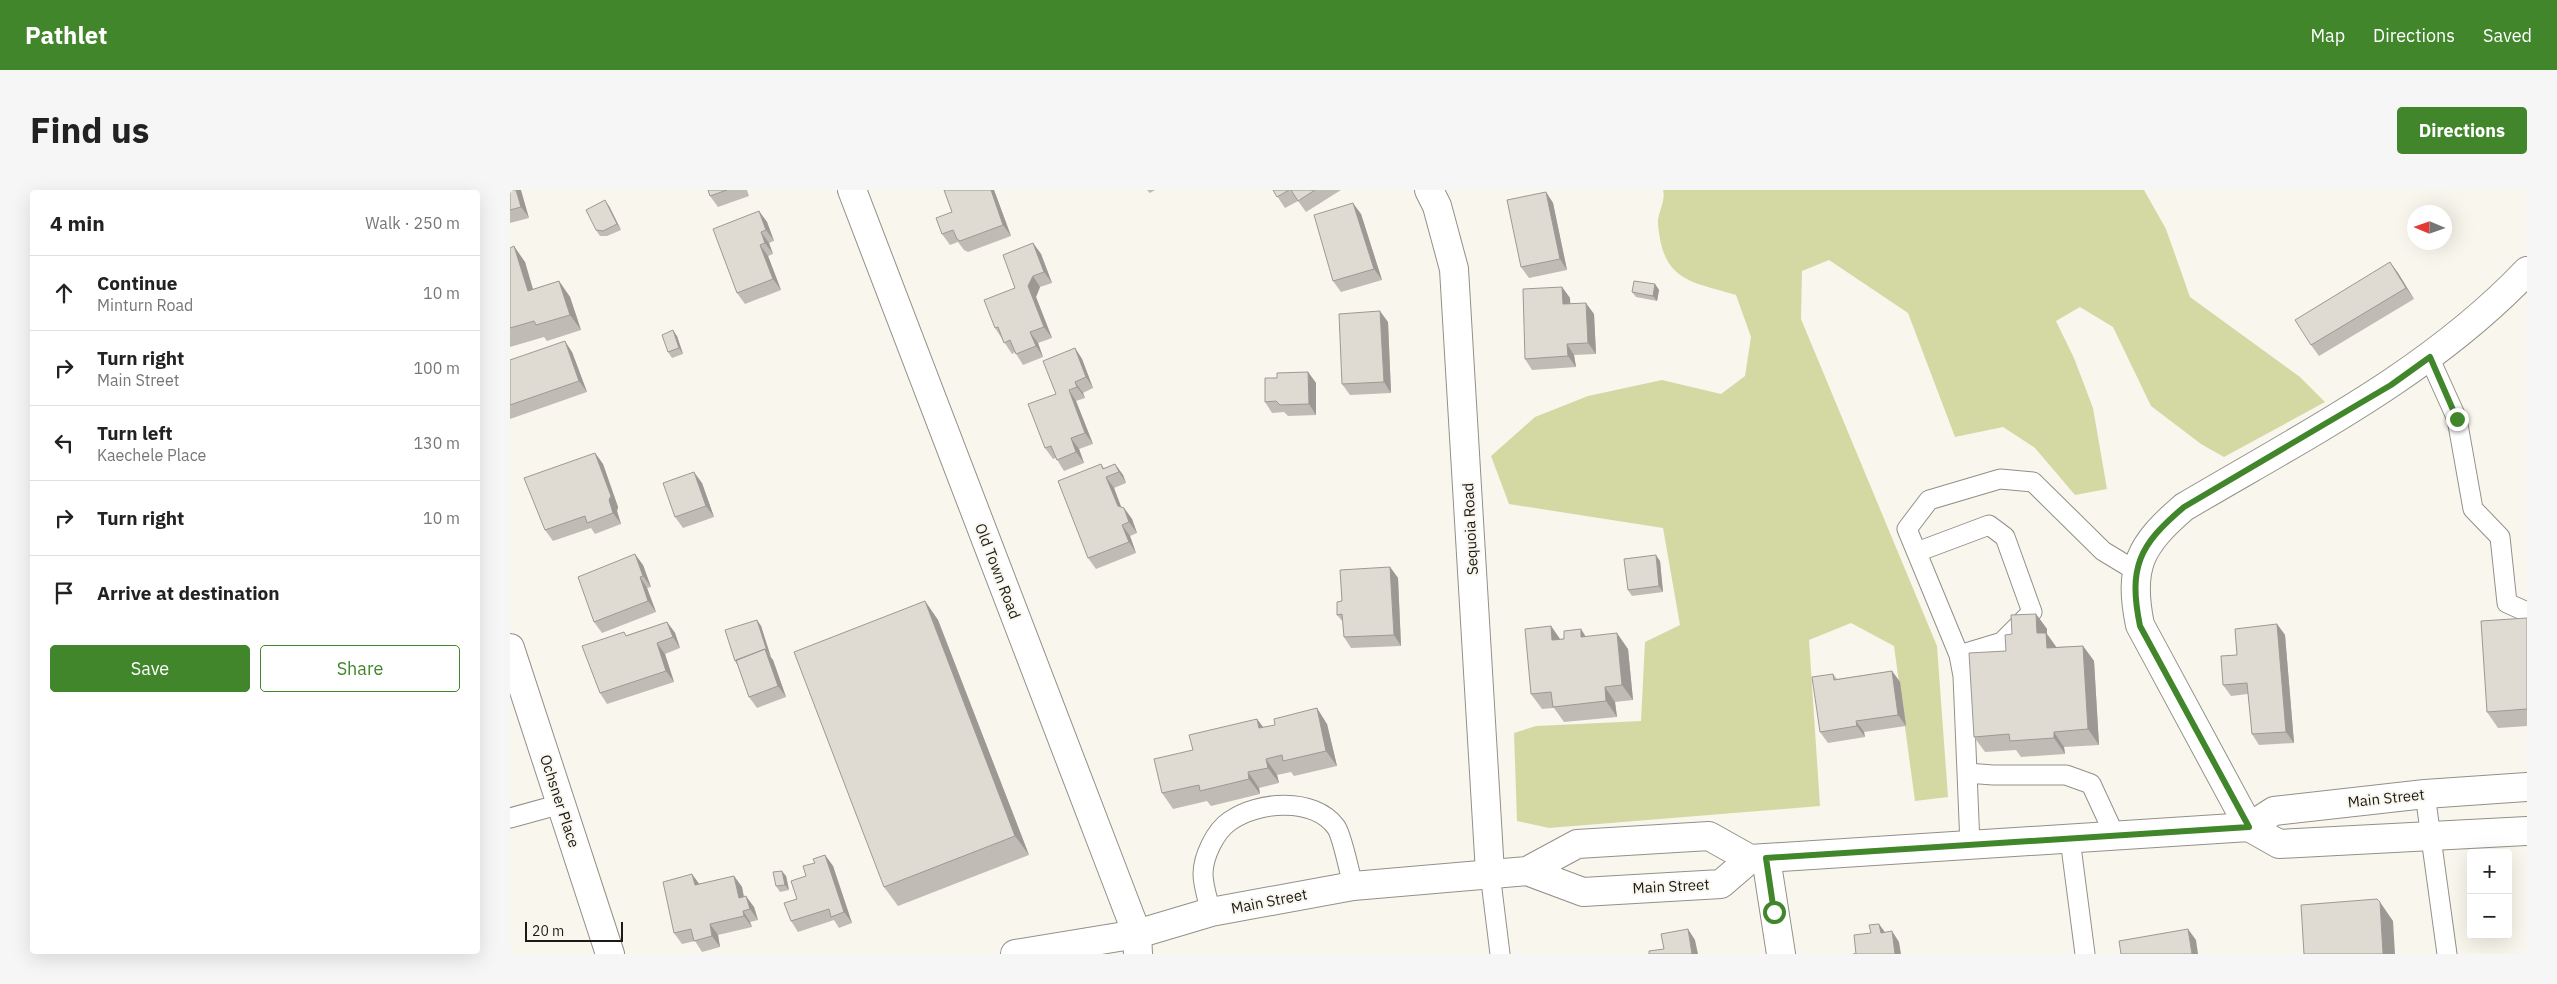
<!DOCTYPE html>
<html lang="en">
<head>
<meta charset="utf-8">
<style>
  body { margin:0; font-family:"IBM Plex Sans",sans-serif; background:#f6f6f6; color:#222 }
  .controls { position:absolute; right:15px; bottom:15px; display:grid; overflow:hidden; border-radius:5px; box-shadow:0 5px 20px #0002 }
  .controls button { width:45px; height:45px; display:grid; place-items:center; padding:0; border:0; border-bottom:1px solid #e0e0e0; background:#fff; color:#222; font:25px sans-serif }
  .compass { position:absolute; left:1897px; top:15px; width:45px; height:45px; border-radius:50%; background:#fff; box-shadow:0 5px 20px #0002; rotate:272deg }
  .scale { position:absolute; left:15px; bottom:12px; width:98px; box-sizing:border-box; padding-left:5px; border:2px solid #1b1a17; border-top:0; font-size:14px; line-height:18px; white-space:nowrap; color:#1b1a17; -webkit-text-stroke:4px #f9f6ed; paint-order:stroke }
  .stop { position:absolute; width:15px; height:15px; margin:-11px; border:4px solid #41862a; border-radius:50%; background:#fff }
  .stop.end { background:#41862a; border-color:#fff; box-shadow:0 1px 5px #0008 }
  .list { margin:0; padding:0; list-style:none }
  h2 { display:flex; justify-content:space-between; align-items:center; height:65px; margin:0; padding:0 20px; font-size:21px }
  h2 small { font-size:16px; font-weight:400; color:#767676 }
  .list li { display:grid; grid-template-columns:32px 1fr auto; gap:15px; align-items:center; box-sizing:border-box; height:75px; padding:0 20px; border-top:1px solid #e0e0e0 }
  .list b { display:block; font-size:19px; white-space:nowrap }
  .list p { margin:0; font-size:16px; white-space:nowrap; color:#767676 }
  .list em { font-size:16px; font-style:normal; color:#767676 }
  .actions { display:flex; gap:10px; padding:15px 20px }
  .actions a { flex:1; padding:11px 0; border:1px solid #41862a; border-radius:5px; text-align:center; font-size:18px; color:#41862a }
  .actions .main { background:#41862a; color:#fff }
  .icon { flex:none; width:28px; height:28px; fill:none; stroke:currentColor; stroke-width:2; stroke-linecap:round; stroke-linejoin:round }
  .map { position:relative; flex:none; width:2017px; height:764px; overflow:hidden; border-radius:5px }
  header { display:flex; align-items:center; gap:30px; box-sizing:border-box; height:70px; padding:0 25px; background:#41862a; color:#fff }
  header strong { font-size:24px }
  nav { display:flex; gap:28px; margin-inline-start:auto; font-size:18px }
  .intro { display:flex; align-items:center; justify-content:space-between; box-sizing:border-box; height:120px; padding:0 30px }
  h1 { margin:0; font-size:35px }
  .button { padding:12px 22px; border-radius:5px; background:#41862a; color:#fff; font-size:18px; font-weight:700 }
  main { display:flex; gap:30px; padding:0 30px }
  aside { flex:1; background:#fff; border-radius:5px; box-shadow:0 5px 20px #0002 }
  .map>svg:first-child { display:block }
  .green { fill:#d4d9a4 }
  .lines { fill:none; stroke-linecap:round; stroke-linejoin:round }
  .lane-casing { stroke:#939088; stroke-width:21 }
  .street-casing { stroke:#939088; stroke-width:30 }
  .secondary-casing { stroke:#939088; stroke-width:30 }
  .primary-casing { stroke:#939088; stroke-width:30 }
  .lane { stroke:#fff; stroke-width:19 }
  .street { stroke:#fff; stroke-width:28 }
  .secondary { stroke:#fff; stroke-width:28 }
  .primary { stroke:#fff; stroke-width:28 }
  .wall { fill:#c0bcb5 }
  .shaded-wall { fill:#9c9994 }
  .building { fill:#dfdbd3; stroke:#9c9994 }
  .route { stroke:#41862a; stroke-width:6 }
  .labels { text-anchor:middle; dominant-baseline:central; stroke-width:4; stroke-linejoin:round; paint-order:stroke }
  .street-label { font-size:15px; fill:#1b1a17; stroke:#f9f6ed }
</style>
</head>
<body>
<header>
<strong>Pathlet</strong>
<nav><a>Map</a><a>Directions</a><a>Saved</a></nav>
</header>
<div class="intro"><h1>Find us</h1><a class="button">Directions</a></div>
<main>
<aside>
<h2>4 min<small>Walk · 250 m</small></h2>
<ul class="list">
<li><svg class="icon" aria-label="ahead" viewBox="0 0 24 24"><path d="M12 20V5M6 11l6-6 6 6"/></svg><div><b>Continue</b><p>Minturn Road</p></div><em>10 m</em></li>
<li><svg class="icon" aria-label="right" viewBox="0 0 24 24"><path d="M7 20v-9h11M14 6l5 5-5 5"/></svg><div><b>Turn right</b><p>Main Street</p></div><em>100 m</em></li>
<li><svg class="icon" aria-label="left" viewBox="0 0 24 24"><path d="M17 20v-9H6M10 6l-5 5 5 5"/></svg><div><b>Turn left</b><p>Kaechele Place</p></div><em>130 m</em></li>
<li><svg class="icon" aria-label="right" viewBox="0 0 24 24"><path d="M7 20v-9h11M14 6l5 5-5 5"/></svg><div><b>Turn right</b></div><em>10 m</em></li>
<li><svg class="icon" aria-label="arrive" viewBox="0 0 24 24"><path d="M6 21V4h12l-3 4 3 4H6"/></svg><div><b>Arrive at destination</b></div></li>
</ul>
<div class="actions"><a class="main">Save</a><a>Share</a></div>
</aside>
<div class="map">
<svg width="2017" height="764" viewBox="0 0 2017 764">
  <rect width="100%" height="100%" fill="#f9f6ed"/>
  <path class="green" d="M1153 0H1634L1656 39 1680 107 1790 187 1815 212 1714 267 1691 254 1641 216 1603 137 1570 117 1546 131 1564 168 1583 218 1597 299 1565 305 1525 258 1493 237 1445 247 1398 123 1319 70 1292 81 1291 129 1427 456 1438 607 1405 611 1384 456 1341 433 1299 450 1310 616 1039 638 1007 631 1004 543 1026 536 1131 531 1135 452 1170 435 1153 338 999 314 981 266 1025 227 1078 206 1152 190 1211 204 1235 186 1241 147 1226 105C1180 91 1153 92 1148 34 1147 23 1156 12 1153 0Z"/>
  <g class="lines">
    <defs>
      <path id="lane" d="M1919 167 1947 229 1963 319 1990 347 1997 413 2017 422
        M1407 362 1479 335 1495 347 1522 422 1492 452 1449 465
        M1457 583 1483 585H1556L1581 594 1605 646
        M1915 604 1937 764
        M0 628 51 614
        M1560 649 1575 764
        M1460 655 1453 486 1449 465 1397 339 1419 310 1490 289 1523 292 1593 361 1626 381
        M980 683 990 764
        M701 722C698 710 693 696 693 684 693 667 705 641 720 631 748 611 804 607 826 637 832 645 840 684 843 696"/>
      <path id="street" d="M919 0 927 16 944 79 980 683
        M0 458 100 764
        M1739 637 1630 435C1618 377 1630 355 1674 317 1794 246 1920 183 2017 81
        M1256 668 1271 764"/>
      <path id="secondary" d="M342 0 627 744 628 764"/>
      <path id="primary" d="M1739 637 1769 654 2017 641
        M1017 681 1067 654 1199 646 1240 669 1739 637 1764 621 1915 604 2017 597
        M505 764 627 744 701 722 843 696 1017 681 1073 702 1211 694 1240 669"/>
    </defs>
    <use href="#lane" class="lane-casing"/>
    <use href="#street" class="street-casing"/>
    <use href="#secondary" class="secondary-casing"/>
    <use href="#primary" class="primary-casing"/>
    <use href="#lane" class="lane"/>
    <use href="#street" class="street"/>
    <use href="#secondary" class="secondary"/>
    <use href="#primary" class="primary"/>
  </g>
  <path class="wall" d="M0 0 19 28 0 33Z
    M198 0H237L239 6 208 17 200 6Z
    M434 0H484L501 46 458 62 454 60 448 52 440 55 432 44 442 22Z
    M637 0H645L640 3Z
    M763 0H831L796 22 788 11 775 18Z
    M1036 2 1043 13 1057 80 1019 88 1011 77Z
    M99 16 111 40 97 46H90L86 40Z
    M249 21 257 32 264 51 259 53 263 64 258 66 271 100 235 114 227 103Z
    M851 24 872 90 831 102 823 91Z
    M523 53 531 64 542 93 530 97 526 107 542 148 528 153 533 167 513 175 505 162 502 164 485 138 505 98Z
    M0 58 15 72 23 99 49 91 60 107 71 140 37 151 34 147 0 157Z
    M1880 72 1888 83 1904 109 1809 166 1801 155Z
    M1145 94 1149 100 1147 111 1126 107 1122 102Z
    M1052 97 1060 108V114L1084 124 1086 164 1064 165 1066 177 1022 180 1015 169Z
    M878 132 881 203 840 205 832 194Z
    M167 146 173 164 162 168 158 162Z
    M565 158 572 169 583 198 573 203 575 208 566 211 583 254 569 259 574 273 554 281 546 268 543 269 535 258 546 204Z
    M62 162 77 202 0 229V170Z
    M798 182 806 193V225L778 226 774 222 762 223 755 212 767 188Z
    M85 263 93 274 108 317 107 321 111 334 85 344 81 338 43 351 35 340Z
    M591 274 594 278 605 274 613 285 616 293 604 298 611 317 614 318 622 329 627 343 620 346 626 363 586 379 578 368Z
    M192 293 204 327 173 338 165 327Z
    M1150 371 1153 402 1122 406 1118 400Z
    M133 375 141 397 137 398 146 422 92 443 84 432Z
    M880 377 888 388 891 456 841 458 834 447 833 432 827 425 832 411Z
    M415 411 428 430 519 665 388 716 374 697Z
    M1526 424 1537 439V444L1546 457 1573 456 1584 471 1589 555 1554 557 1555 564 1511 567 1506 560 1475 562 1464 547 1502 444Z
    M2017 428V536L1988 538 1977 522Z
    M247 430 251 436 260 467 263 470 276 507 247 518 239 507 228 476 225 471Z
    M157 432 165 443 170 458 155 464 164 492 97 514 90 503 117 445Z
    M1767 434 1775 445 1784 553 1749 555 1742 544 1738 504 1721 506 1713 495 1727 465Z
    M1041 436 1050 449 1075 446 1118 459 1123 510 1105 512 1107 527 1054 532 1044 518 1032 519 1021 504Z
    M1382 481 1390 492 1396 536 1354 542 1355 547 1318 553 1310 542 1323 484 1327 489Z
    M747 529 753 537 817 534 827 576 784 586 781 582 767 585 769 593 749 598 750 604 701 616 697 611 663 619 652 603 683 560Z
    M315 665 323 676 342 733 329 738 324 730 288 742 281 731 287 709 296 686 305 673Z
    M224 686 232 697 234 707 244 717 248 730 240 732 242 737 208 745 210 757 192 762 185 751 172 754 164 743 189 694Z
    M276 686 279 700 270 702 266 696Z"/>
  <path class="shaded-wall" d="M6 0H11L19 28 11 17Z
    M481 0H484L501 46 493 35Z
    M1036 2 1043 13 1057 80 1050 69Z
    M95 10 99 16 111 40 107 34Z
    M843 13 851 24 872 90 864 79Z
    M249 21 257 32 264 51 256 40Z
    M251 42 259 53 263 64 255 53Z
    M523 53 531 64 542 93 534 82Z
    M250 55 258 66 271 100 263 89Z
    M4 56 15 72 28 117 18 101Z
    M1880 72 1888 83 1904 109 1896 98Z
    M523 86 530 97 526 107 542 148 534 137 518 96Z
    M49 91 60 107 71 140 60 125Z
    M1145 94 1149 100 1147 111 1143 106Z
    M1052 97 1060 108 1061 125 1053 114Z
    M1076 113 1084 124 1086 164 1078 153Z
    M870 121 878 132 881 203 874 192Z
    M163 140 167 146 173 164 169 158Z
    M520 142 528 153 533 167 526 156Z
    M55 151 62 162 77 202 69 191Z
    M1057 154 1064 165 1066 177 1058 166Z
    M565 158 572 169 583 198 576 187Z
    M798 182 806 193V225L799 214Z
    M565 192 573 203 575 208 567 197Z
    M559 200 566 211 583 254 575 243Z
    M561 248 569 259 574 273 566 262Z
    M85 263 93 274 108 317 107 321 111 334 103 323Z
    M605 274 613 285 616 293 609 282Z
    M184 282 192 293 204 327 196 316Z
    M596 287 604 298 615 327 608 316Z
    M614 318 622 329 627 343 619 332Z
    M612 335 620 346 626 363 619 352Z
    M125 364 133 375 141 397 133 386Z
    M1146 365 1150 371 1153 402 1149 396Z
    M880 377 888 388 891 456 884 445Z
    M130 387 137 398 146 422 138 411Z
    M415 411 428 430 519 665 505 646Z
    M1526 424 1537 439V444L1547 458 1548 473 1527 443Z
    M247 430 251 436 261 467 257 461Z
    M157 432 165 443 170 458 163 447Z
    M1767 434 1775 445 1784 553 1776 542Z
    M1041 436 1052 452 1042 450Z
    M1071 439 1081 455 1071 447Z
    M1107 443 1118 459 1123 510 1112 495Z
    M147 453 155 464 164 492 156 481Z
    M1573 456 1584 471 1589 555 1578 539Z
    M255 459 263 470 276 507 268 496Z
    M1382 481 1390 492 1396 536 1388 525Z
    M1095 497 1105 512 1107 527 1096 511Z
    M807 518 817 534 827 576 816 561Z
    M747 529 758 544 749 538Z
    M1346 531 1354 542 1355 547 1347 536Z
    M1544 542 1554 557 1555 564 1544 548Z
    M756 569 767 585 769 593 758 578Z
    M738 582 749 598 750 604 739 589Z
    M315 665 323 676 342 733 334 722Z
    M272 681 276 686 279 700 275 695Z
    M182 684 190 695H185Z
    M224 686 232 697 236 719 229 708Z
    M236 706 244 717 248 730 240 719Z
    M1870 712 1883 731 1885 764H1873Z
    M233 721 240 732 242 737 234 726Z
    M200 734 208 745 210 757 202 746Z
    M1369 734 1377 745 1371 743Z
    M1178 739 1185 750 1188 764H1182Z
    M1678 739 1686 750 1688 764H1682Z
    M1382 741 1389 752 1391 764H1385Z"/>
  <path class="building" d="M0 0H6L11 17 0 20Z
    M198 0H217L200 6Z
    M434 0H481L493 35 450 51 447 49 443 40 432 44 426 28 442 22Z
    M763 0H779L767 7Z
    M781 0H805L788 11Z
    M1036 2 1050 69 1011 77 997 10Z
    M95 10 107 34 93 41 86 40 76 20Z
    M843 13 864 79 823 91 804 25Z
    M249 21 256 40 251 42 255 53 250 55 263 89 227 103 203 39Z
    M523 53 534 82 523 86 518 96 534 137 520 142 526 156 506 164 500 150 494 153 488 137 485 138 474 110 505 98 493 65Z
    M4 56 18 101 49 91 60 125 26 135 24 131 0 138V58Z
    M1880 72 1896 98 1801 155 1785 130Z
    M1124 91 1145 94 1143 106 1122 102Z
    M1052 97 1053 114 1076 113 1078 153 1057 154 1058 166 1015 169 1013 99Z
    M870 121 874 192 832 194 829 124Z
    M163 140 169 158 158 162 152 145Z
    M55 151 69 191 0 215V170Z
    M565 158 576 187 565 192 567 197 559 200 575 243 561 248 566 262 547 270 541 256 535 258 518 214 546 204 533 171Z
    M798 182 799 214 770 215 766 211 755 212V188H767V183Z
    M85 263 101 306 99 310 103 323 77 333 75 326 35 340 14 288Z
    M591 274 593 279 605 274 609 282 596 287 608 316 614 318 619 332 612 335 619 352 578 368 548 291Z
    M184 282 196 316 165 327 153 293Z
    M125 364 133 386 130 387 138 411 84 432 68 387Z
    M1146 365 1149 396 1118 400 1114 369Z
    M880 377 884 445 834 447 832 424 827 425V412L832 411 830 380Z
    M415 411 505 646 374 697 284 462Z
    M1526 424 1527 443H1536L1537 458 1573 456 1578 539 1544 542V548L1500 551 1499 544 1464 547 1459 463 1496 461 1495 445 1502 444 1501 425Z
    M2017 428V519L1977 522 1971 431Z
    M247 430 257 461 255 459 225 471 215 440Z
    M157 432 163 447 147 453 156 481 90 503 72 456 114 442 116 446Z
    M1767 434 1776 542 1742 544 1737 493 1713 495 1711 466 1727 465 1725 439Z
    M1041 436 1042 450 1054 449V441L1071 439V447L1107 443 1112 495 1095 497 1096 511 1043 517 1041 502 1021 504 1015 439Z
    M255 459 268 496 239 507 226 470Z
    M1382 481 1388 525 1346 531 1347 536 1310 542 1302 487 1323 484 1324 490Z
    M807 518 816 561 773 571 772 565 756 569 758 578 738 582 739 589 690 601 689 595 652 603 644 569 683 560 679 545 747 529 749 538 765 535 764 529Z
    M315 665 334 722 321 727 319 719 281 731 274 713 287 709 281 691 296 686 293 676 305 673 303 669Z
    M272 681 275 695 266 696 263 682Z
    M182 684 185 695 224 686 229 708 236 706 240 719 233 721 234 726 200 734 202 746 184 751 181 739 164 743 153 692Z
    M1867 709 1870 712 1873 764H1794L1791 715Z
    M1369 734 1371 743 1382 741 1385 764H1343H1346L1344 745 1361 743 1359 735Z
    M1178 739 1182 764H1139V761L1154 759 1151 744Z
    M1678 739 1682 764H1611L1609 751Z"/>
  <g class="lines">
    <path class="route" d="M1264 722 1256 668 1739 637 1630 436C1618 377 1629 355 1674 317L1881 195 1920 167 1947 229"/>
  </g>
  <g class="labels">
    <g class="street-label">
      <text transform="translate(960 339) rotate(-93)">Sequoia Road</text>
      <text transform="translate(488 381) rotate(69)">Old Town Road</text>
      <text transform="translate(1876 608) rotate(-6)">Main Street</text>
      <text transform="translate(50 611) rotate(72)">Ochsner Place</text>
      <text transform="translate(1161 696) rotate(-3)">Main Street</text>
      <text transform="translate(759 711) rotate(-11)">Main Street</text>
    </g>
  </g>
</svg>
<div class="controls">
<button>+</button>
<button>−</button>
</div>
<svg class="compass" viewBox="-18 -18 36 36"><path d="M0-13l5 13h-10z" fill="#e53935"/><path d="M0 13l5-13h-10z" fill="#767676"/></svg>
<div class="scale">20 m</div>
<div class="stop" style="left:1264px;top:722px"></div>
<div class="stop end" style="left:1947px;top:229px"></div>
</div>
</main>
</body>
</html>
